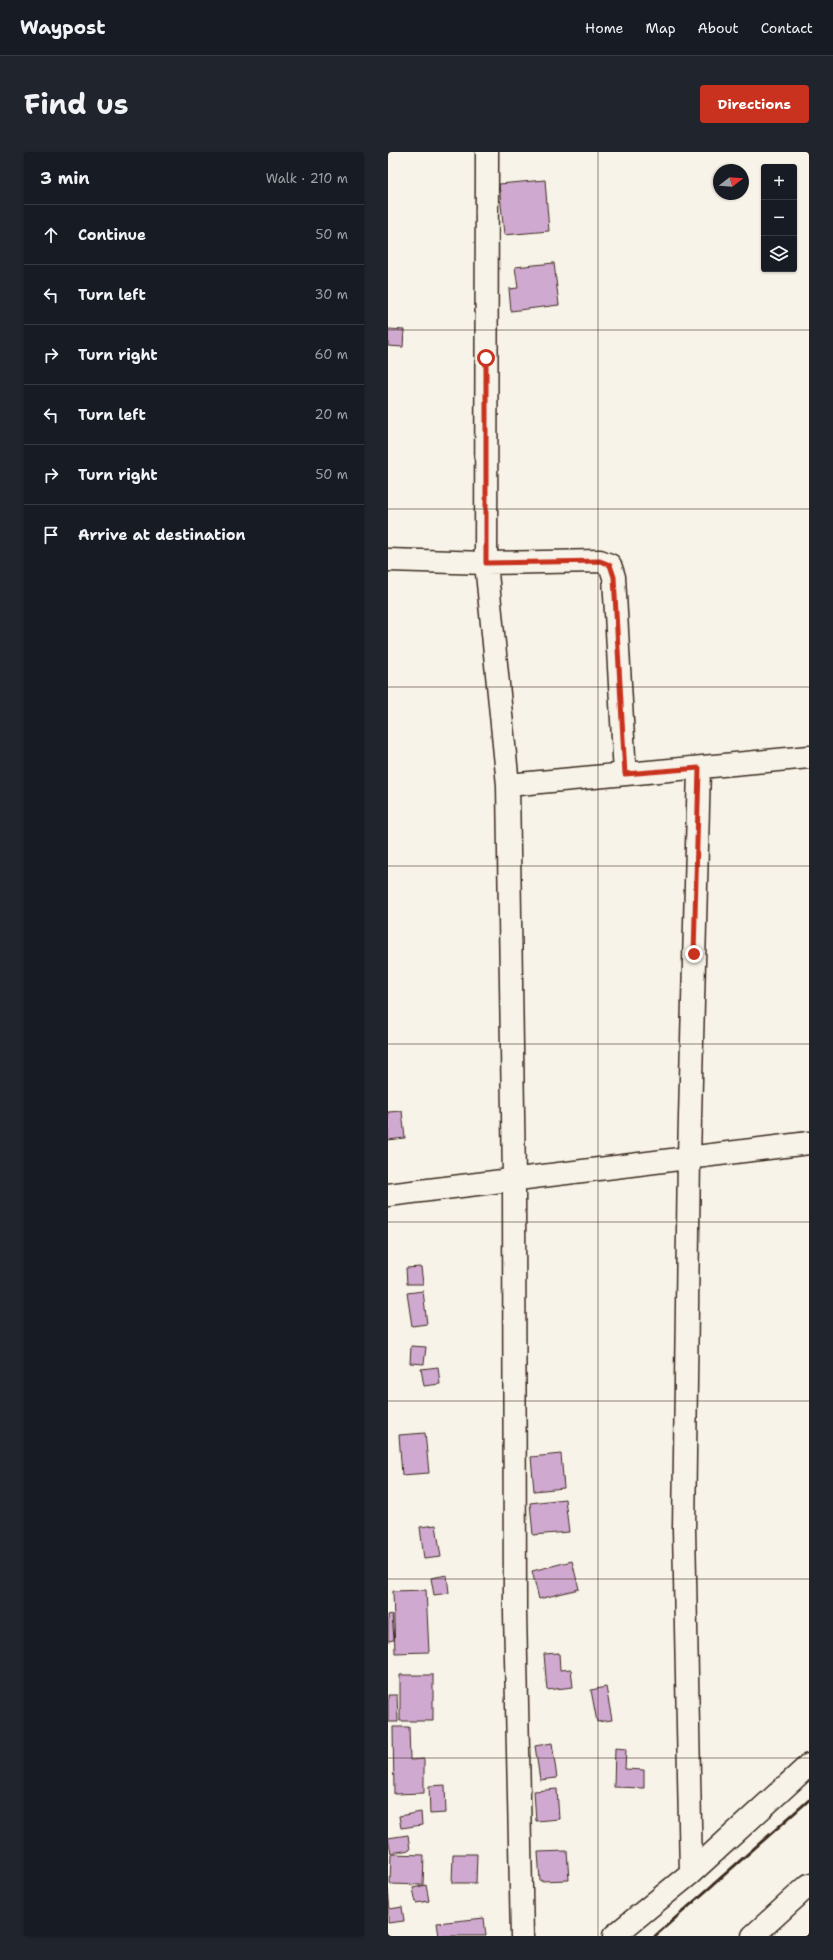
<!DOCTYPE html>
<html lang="en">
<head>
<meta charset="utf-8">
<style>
  body { margin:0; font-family:"Shantell Sans",sans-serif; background:#20242c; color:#f1f3f6 }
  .controls { position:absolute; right:12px; top:12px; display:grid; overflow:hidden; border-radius:4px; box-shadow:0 1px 3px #0004 }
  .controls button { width:36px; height:36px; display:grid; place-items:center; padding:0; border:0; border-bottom:1px solid #363941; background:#171b24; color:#f1f3f6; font:20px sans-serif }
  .compass { position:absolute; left:325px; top:12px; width:36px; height:36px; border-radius:50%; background:#171b24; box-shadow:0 1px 3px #0004; rotate:73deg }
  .stop { position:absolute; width:12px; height:12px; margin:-9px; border:3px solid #c8321e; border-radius:50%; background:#fff }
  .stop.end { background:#c8321e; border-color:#fff; box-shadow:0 1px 4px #0008 }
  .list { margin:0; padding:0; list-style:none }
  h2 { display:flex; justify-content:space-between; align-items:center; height:52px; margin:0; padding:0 16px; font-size:17px }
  h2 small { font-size:13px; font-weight:400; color:#9ea1a6 }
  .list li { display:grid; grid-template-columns:26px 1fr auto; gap:12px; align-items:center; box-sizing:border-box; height:60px; padding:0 16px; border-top:1px solid #363941 }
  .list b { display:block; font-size:15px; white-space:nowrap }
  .list em { font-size:13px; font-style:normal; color:#9ea1a6 }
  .icon { flex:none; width:22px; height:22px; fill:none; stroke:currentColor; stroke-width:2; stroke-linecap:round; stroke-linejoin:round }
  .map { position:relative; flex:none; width:421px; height:1784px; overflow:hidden; border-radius:4px }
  header { display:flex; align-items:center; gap:24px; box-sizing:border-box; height:56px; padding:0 20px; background:#171b24; border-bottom:1px solid #363941 }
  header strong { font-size:19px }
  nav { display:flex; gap:22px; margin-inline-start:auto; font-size:14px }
  .intro { display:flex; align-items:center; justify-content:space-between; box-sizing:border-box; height:96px; padding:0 24px }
  h1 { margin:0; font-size:28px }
  .button { padding:10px 18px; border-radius:4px; background:#c8321e; color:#fff; font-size:14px; font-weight:700 }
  main { display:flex; gap:24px; padding:0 24px }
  aside { flex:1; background:#171b24; border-radius:4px; box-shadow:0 1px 3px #0004 }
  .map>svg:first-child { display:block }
  .building { fill:#d0a9d1; stroke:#3b2a1e }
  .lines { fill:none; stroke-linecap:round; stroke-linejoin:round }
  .street-casing { stroke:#3b2a1e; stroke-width:25 }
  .street { stroke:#f7f3e8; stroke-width:22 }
  .rail { stroke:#3b2a1e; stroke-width:3 }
  .route { stroke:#c8321e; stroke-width:5 }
  .grid { fill:none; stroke:#3b2a1e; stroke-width:1; stroke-opacity:0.55 }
</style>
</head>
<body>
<header>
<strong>Waypost</strong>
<nav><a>Home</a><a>Map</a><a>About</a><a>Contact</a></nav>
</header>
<div class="intro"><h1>Find us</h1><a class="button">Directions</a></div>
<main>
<aside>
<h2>3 min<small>Walk · 210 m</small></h2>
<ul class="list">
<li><svg class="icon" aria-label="ahead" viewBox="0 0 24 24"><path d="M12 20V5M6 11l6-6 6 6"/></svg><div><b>Continue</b></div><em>50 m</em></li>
<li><svg class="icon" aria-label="left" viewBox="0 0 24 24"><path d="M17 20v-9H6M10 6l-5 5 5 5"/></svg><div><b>Turn left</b></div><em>30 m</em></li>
<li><svg class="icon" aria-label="right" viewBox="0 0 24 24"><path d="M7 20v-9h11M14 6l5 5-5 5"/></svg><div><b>Turn right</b></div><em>60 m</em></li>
<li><svg class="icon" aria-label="left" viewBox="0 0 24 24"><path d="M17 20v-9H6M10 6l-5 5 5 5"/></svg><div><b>Turn left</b></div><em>20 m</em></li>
<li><svg class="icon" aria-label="right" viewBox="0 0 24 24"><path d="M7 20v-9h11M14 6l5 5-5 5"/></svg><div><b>Turn right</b></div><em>50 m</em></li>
<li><svg class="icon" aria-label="arrive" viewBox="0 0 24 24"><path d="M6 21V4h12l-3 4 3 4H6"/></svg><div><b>Arrive at destination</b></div></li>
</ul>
</aside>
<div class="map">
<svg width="421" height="1784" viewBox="0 0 421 1784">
  <rect width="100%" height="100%" fill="#f7f3e8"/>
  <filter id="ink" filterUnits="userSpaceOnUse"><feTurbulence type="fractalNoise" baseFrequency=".025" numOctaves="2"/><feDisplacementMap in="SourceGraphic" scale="8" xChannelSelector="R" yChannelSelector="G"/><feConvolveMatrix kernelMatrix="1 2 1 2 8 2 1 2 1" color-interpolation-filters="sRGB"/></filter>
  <g filter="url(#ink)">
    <path class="building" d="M157 28 161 79 116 83 111 32Z
      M166 111 171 153 123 159 121 137 130 136 127 115Z
      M0 177 16 178 15 195 0 194Z
      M14 959 17 986 0 988V960Z
      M33 1115 35 1132H19L18 1116Z
      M35 1139 39 1172 24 1174 19 1141Z
      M23 1194 38 1195 36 1212 22 1211Z
      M50 1215 52 1232 36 1234 33 1217Z
      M37 1281 41 1321 14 1323 11 1283Z
      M173 1302 176 1336 146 1339 143 1305Z
      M177 1347 181 1380 145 1383 142 1351Z
      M48 1373 53 1405 36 1407 32 1375Z
      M184 1409 191 1437 151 1447 144 1419Z
      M59 1423 61 1441 46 1443 43 1426Z
      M38 1438 41 1500 7 1501 5 1439Z
      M4 1462 6 1488 0 1489V1463Z
      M171 1501 172 1518 183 1517 185 1535 159 1538 156 1502Z
      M12 1523H45V1569H12Z
      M218 1535 224 1568 209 1570 203 1538Z
      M0 1543H9L10 1570H0Z
      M5 1575H21L22 1608 36 1607V1641L6 1642Z
      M164 1591 169 1626 152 1628 147 1594Z
      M227 1596 238 1597 237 1617 256 1618V1636L226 1635Z
      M57 1633 58 1661 42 1662 41 1634Z
      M169 1637 171 1667 148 1669 146 1639Z
      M33 1660 34 1673 13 1676 11 1664Z
      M20 1683 22 1698 3 1701 0 1686Z
      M179 1699 181 1728 152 1729 150 1700Z
      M3 1702 36 1703 35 1733 2 1732Z
      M65 1702H89L88 1731H64Z
      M38 1733 41 1749 28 1751 25 1736Z
      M0 1738 2 1757 14 1755 16 1769 0 1771Z
      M96 1766 98 1784H51L49 1771Z"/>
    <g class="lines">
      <defs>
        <path id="street" d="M99 0 98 411 120 633 126 1027 127 1460 134 1784
          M0 408 98 411 212 409 222 413 226 425 237 622
          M120 633 421 605
          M0 1043 421 991
          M303 1721 296 1377 301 1005 311 616
          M226 1784 303 1721 421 1613
          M365 1784 421 1733"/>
      </defs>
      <use href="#street" class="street-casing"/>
      <use href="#street" class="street"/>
      <path class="rail" d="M267 1784 421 1648"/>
    </g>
  </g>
  <g class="lines" filter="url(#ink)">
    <path class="route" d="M98 206V411L212 409 222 413 226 425 237 622 311 616 306 802"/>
  </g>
  <path class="grid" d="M210 0V1784M0 178H421M0 357H421M0 535H421M0 714H421M0 892H421M0 1070H421M0 1249H421M0 1427H421M0 1606H421"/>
</svg>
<div class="controls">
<button>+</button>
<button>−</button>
<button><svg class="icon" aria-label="layers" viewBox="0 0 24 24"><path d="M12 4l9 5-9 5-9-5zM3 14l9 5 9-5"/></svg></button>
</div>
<svg class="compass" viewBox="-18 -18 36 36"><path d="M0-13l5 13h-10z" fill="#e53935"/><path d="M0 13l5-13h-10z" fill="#9ea1a6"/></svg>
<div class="stop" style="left:98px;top:206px"></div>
<div class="stop end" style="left:306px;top:802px"></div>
</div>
</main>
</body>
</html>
